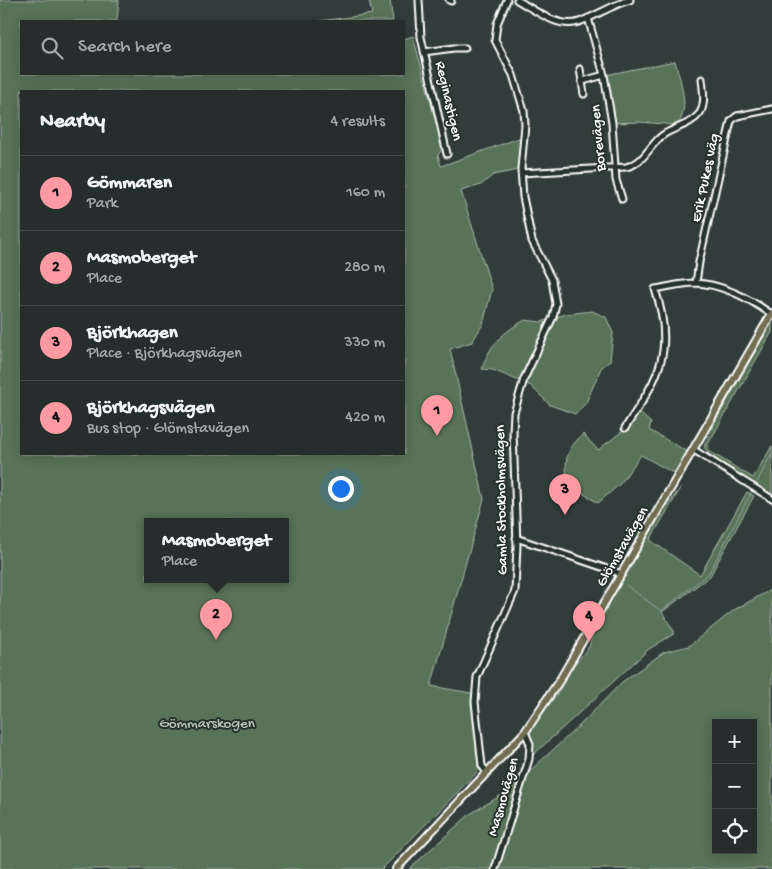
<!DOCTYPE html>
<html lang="en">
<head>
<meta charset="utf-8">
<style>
  body { margin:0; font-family:"Gochi Hand",sans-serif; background:#313a38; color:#f1f3f6 }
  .controls { position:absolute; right:15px; bottom:15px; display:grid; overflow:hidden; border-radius:0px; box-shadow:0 2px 12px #0003 }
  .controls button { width:45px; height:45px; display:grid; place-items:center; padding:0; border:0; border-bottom:1px solid #424a48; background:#252e2c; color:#f1f3f6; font:25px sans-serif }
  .you { position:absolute; left:340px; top:488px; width:18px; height:18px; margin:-12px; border:4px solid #fff; border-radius:50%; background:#1a73e8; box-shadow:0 0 0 8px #1a73e833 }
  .badge { display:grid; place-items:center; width:32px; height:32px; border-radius:50%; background:#ff9aa2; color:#111; font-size:16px; font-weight:700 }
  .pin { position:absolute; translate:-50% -41px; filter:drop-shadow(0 1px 2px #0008) }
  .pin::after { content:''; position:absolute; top:26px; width:18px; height:15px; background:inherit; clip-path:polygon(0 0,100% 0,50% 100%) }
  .popup { position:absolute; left:144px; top:518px; width:145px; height:65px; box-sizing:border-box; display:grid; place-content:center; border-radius:0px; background:#252e2c; filter:drop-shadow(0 1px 4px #0005); font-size:16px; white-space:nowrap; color:#a3a8a9 }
  .popup b { font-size:19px; color:#f1f3f6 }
  .popup::after { content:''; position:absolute; left:50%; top:100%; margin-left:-10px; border:10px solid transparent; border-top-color:#252e2c }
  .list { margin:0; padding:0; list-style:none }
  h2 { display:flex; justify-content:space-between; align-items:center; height:65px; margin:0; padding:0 20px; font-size:21px }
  h2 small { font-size:16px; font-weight:400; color:#a3a8a9 }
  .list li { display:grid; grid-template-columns:32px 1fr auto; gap:15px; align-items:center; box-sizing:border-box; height:75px; padding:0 20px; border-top:1px solid #424a48 }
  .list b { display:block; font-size:19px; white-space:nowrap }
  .list p { margin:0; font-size:16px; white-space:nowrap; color:#a3a8a9 }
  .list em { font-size:16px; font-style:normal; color:#a3a8a9 }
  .icon { flex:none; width:28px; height:28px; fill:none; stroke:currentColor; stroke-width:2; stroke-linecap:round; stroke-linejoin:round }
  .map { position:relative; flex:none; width:772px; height:869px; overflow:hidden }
  .search { position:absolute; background:#252e2c; box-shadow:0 2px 12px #0003; left:20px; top:20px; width:385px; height:55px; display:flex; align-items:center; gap:12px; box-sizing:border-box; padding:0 18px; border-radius:0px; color:#a3a8a9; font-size:19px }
  .panel { position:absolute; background:#252e2c; box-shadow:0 2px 12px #0003; left:20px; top:90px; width:385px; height:365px; border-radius:0px }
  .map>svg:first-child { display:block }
  .green { fill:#597359; stroke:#acb9ac; fill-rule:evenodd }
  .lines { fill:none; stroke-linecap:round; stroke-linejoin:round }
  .stream { stroke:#8fa5a6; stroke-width:1 }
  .minor-casing { stroke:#fff; stroke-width:9 }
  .major-casing { stroke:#fff; stroke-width:10 }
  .minor { stroke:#26332d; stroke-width:5 }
  .major { stroke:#726e52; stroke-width:6 }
  .labels { text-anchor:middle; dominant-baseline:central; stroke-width:4; stroke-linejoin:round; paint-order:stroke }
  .street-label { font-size:15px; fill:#fff; stroke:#26332d }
  .park-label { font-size:15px; fill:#b4c0b4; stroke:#26332d }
</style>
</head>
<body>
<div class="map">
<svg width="772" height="869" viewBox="0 0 772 869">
  <rect width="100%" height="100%" fill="#313d3b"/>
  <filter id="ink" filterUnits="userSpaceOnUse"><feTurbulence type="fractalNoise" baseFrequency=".02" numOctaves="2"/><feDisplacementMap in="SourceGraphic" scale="10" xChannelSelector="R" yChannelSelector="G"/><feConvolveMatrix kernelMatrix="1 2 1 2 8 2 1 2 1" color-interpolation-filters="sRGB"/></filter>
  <g filter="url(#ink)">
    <path class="green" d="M0 0H119L117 21H21V74H404V39L413 36 443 148 438 155 441 166 522 137 518 170 493 175 481 185 461 191 492 289 483 324 472 342 450 349 484 499 431 686 477 694 484 765 382 869H0ZM21 91H404V454H21ZM147 521H285V579H147Z
      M369 0H390L393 21H320L372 14Z
      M675 61C680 80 691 109 677 125L639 122 613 123 605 75Z
      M592 311 606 317 613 333 610 361 601 368 586 403 575 414 550 405 531 386 493 370 482 369C489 345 503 332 525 320L541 322 566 314Z
      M772 322V332L707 446 712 453 753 478 772 446V496L711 456 704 447 715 422Z
      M639 412 651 423 649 430 688 452 675 474 641 455 620 484 598 503 567 483C565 458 565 452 583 434L598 450 629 426Z
      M682 486 650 540 700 575 747 492 754 496 710 576 662 612 675 633 649 649 533 755 530 731 559 691 572 667 589 647 594 630 663 511Z
      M772 589V869H409L470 814 508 791 580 725 622 682 664 652 689 646 734 610ZM716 723H753V850H716Z"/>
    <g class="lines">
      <path class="stream" d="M756 484 772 453
        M626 585 661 611 709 573 752 491"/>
      <defs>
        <path id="minor" d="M419 0 421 37 447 154
          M449 0 451 1
          M517 0C535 10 558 29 579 22 597 16 611 5 630 0
          M588 18 604 75 612 123 616 180 622 199
          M424 52 454 48H465
          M580 69 584 94
          M583 81 604 75
          M521 173 626 167C645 163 649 145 663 135 675 127 691 125 700 113 706 103 703 90 702 79
          M696 283 699 262 731 121 737 116 772 109
          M625 428C658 378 676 352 655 289 668 287 682 283 695 283 722 284 750 299 771 314
          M694 450 772 499
          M516 538 622 574
          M487 772 482 766 475 702 477 677 515 591 517 545 513 432 514 413 524 379 553 317 556 304 552 280 532 241 523 197 521 169 525 125 524 111 513 75 495 40 497 24 507 0
          M495 869 529 759 530 744 525 732"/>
        <path id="major" d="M396 869 525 732 561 678 772 313"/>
      </defs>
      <use href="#minor" class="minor-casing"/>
      <use href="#major" class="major-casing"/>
      <use href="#minor" class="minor"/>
      <use href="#major" class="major"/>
    </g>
  </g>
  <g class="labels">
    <g class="street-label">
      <text transform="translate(448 101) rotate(77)">Reginastigen</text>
      <text transform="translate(599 138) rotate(-95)">Borevägen</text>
      <text transform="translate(706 178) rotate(-78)">Erik Pukes väg</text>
      <text transform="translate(502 500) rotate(-91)">Gamla Stockholmsvägen</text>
      <text transform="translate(623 547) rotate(-60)">Glömstavägen</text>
      <text transform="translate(504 797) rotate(-74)">Masmovägen</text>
    </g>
    <g class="park-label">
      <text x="207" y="724">Gömmarskogen</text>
    </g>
  </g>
</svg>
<div class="controls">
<button>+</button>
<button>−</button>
<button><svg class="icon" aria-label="locate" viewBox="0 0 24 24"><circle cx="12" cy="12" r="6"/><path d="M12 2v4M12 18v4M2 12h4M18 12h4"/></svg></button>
</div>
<div class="you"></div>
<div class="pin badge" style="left:437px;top:436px">1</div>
<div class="pin badge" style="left:216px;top:640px">2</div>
<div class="popup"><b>Masmoberget</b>Place</div>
<div class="pin badge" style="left:565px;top:515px">3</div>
<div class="pin badge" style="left:589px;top:642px">4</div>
<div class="search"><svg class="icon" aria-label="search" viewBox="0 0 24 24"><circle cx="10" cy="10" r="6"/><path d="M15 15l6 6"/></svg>Search here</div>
<section class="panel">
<h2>Nearby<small>4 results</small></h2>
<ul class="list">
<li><span class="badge">1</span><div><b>Gömmaren</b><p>Park</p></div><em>160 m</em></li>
<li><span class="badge">2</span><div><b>Masmoberget</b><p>Place</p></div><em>280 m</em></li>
<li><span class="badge">3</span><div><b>Björkhagen</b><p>Place · Björkhagsvägen</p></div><em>330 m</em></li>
<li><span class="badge">4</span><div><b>Björkhagsvägen</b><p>Bus stop · Glömstavägen</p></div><em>420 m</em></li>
</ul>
</section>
</div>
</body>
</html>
